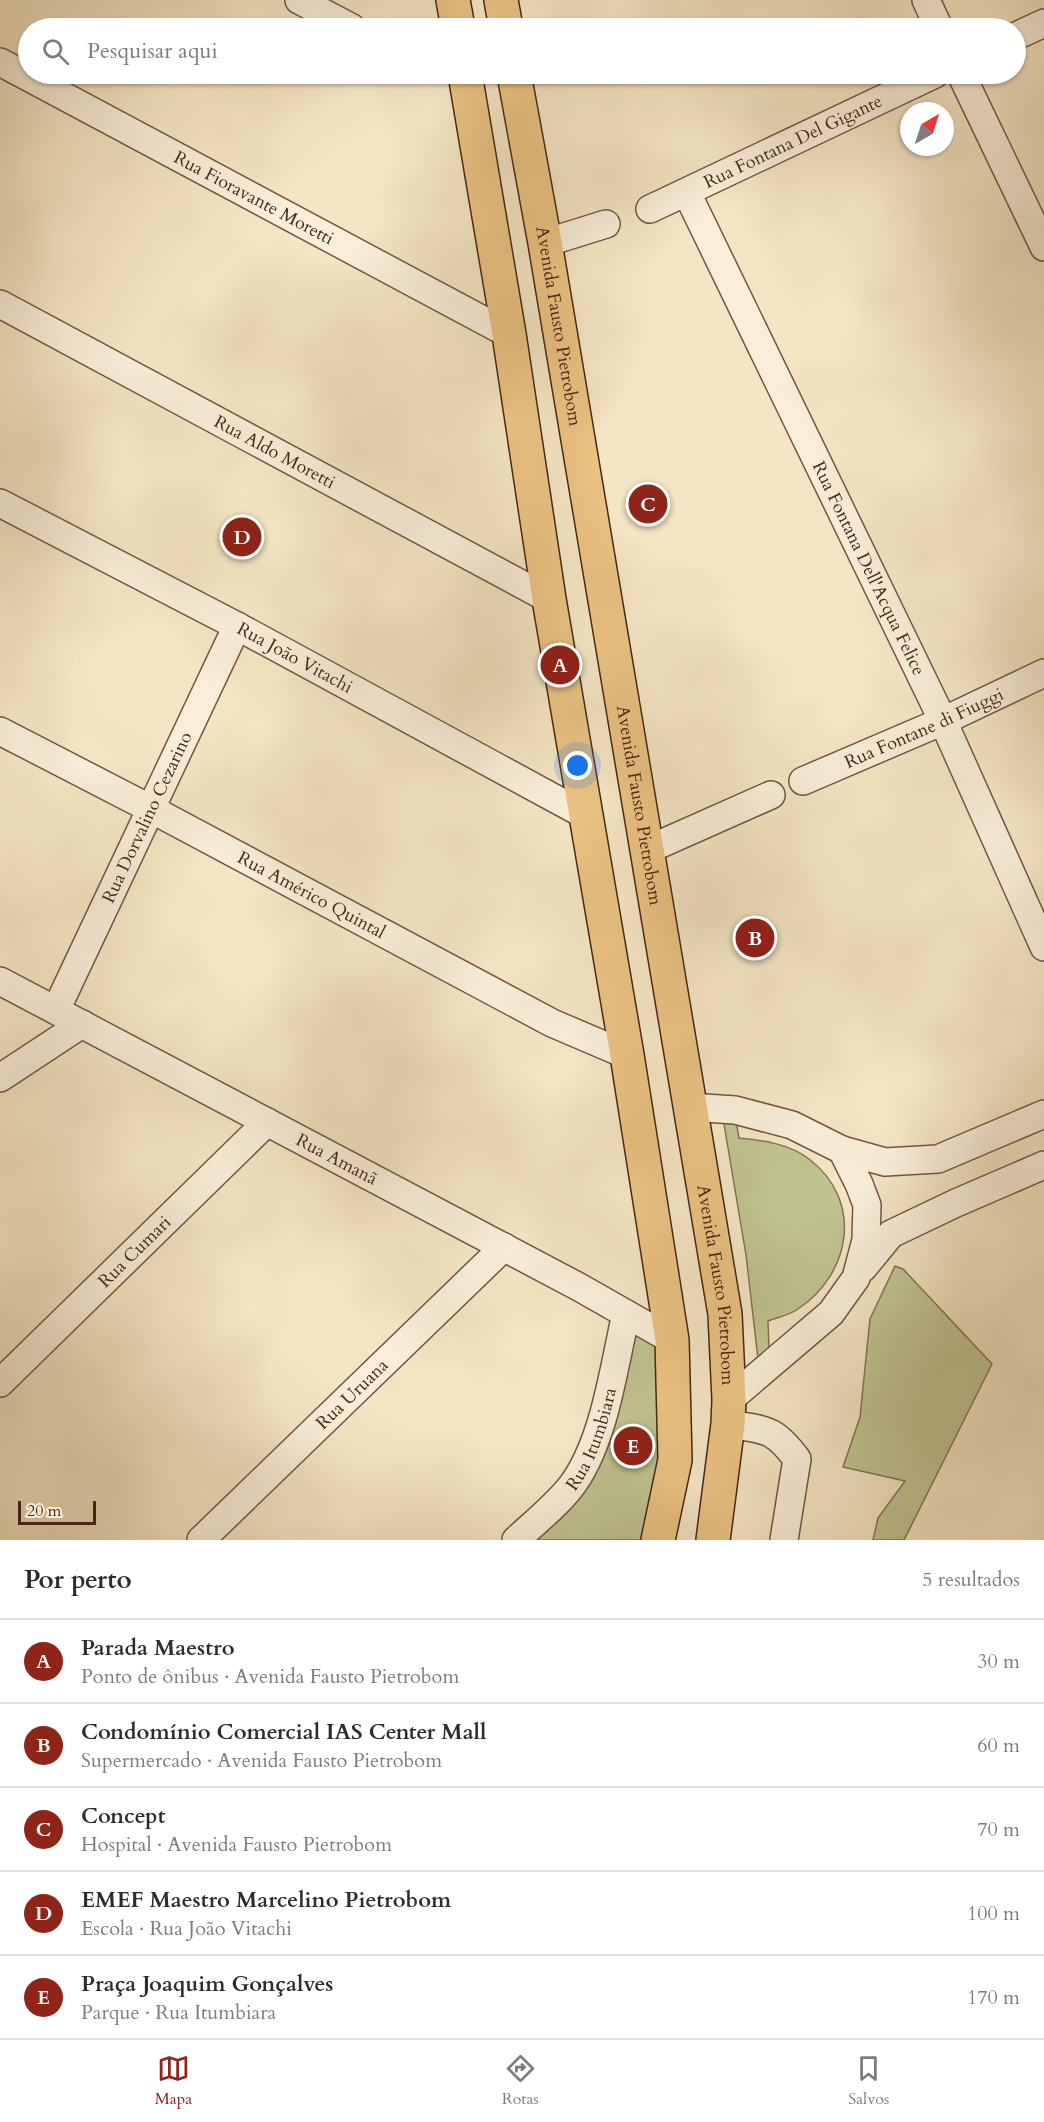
<!DOCTYPE html>
<html lang="pt">
<head>
<meta charset="utf-8">
<style>
  body { margin:0; font-family:Cardo,serif; background:#f2f2f3; color:#2b2b33 }
  .compass { position:absolute; left:900px; top:102px; width:54px; height:54px; border-radius:50%; background:#fff; box-shadow:0 2px 4px #0004; rotate:39deg }
  .scale { position:absolute; left:18px; bottom:15px; width:78px; box-sizing:border-box; padding-left:6px; border:3px solid #482616; border-top:0; font-size:16px; line-height:21px; white-space:nowrap; color:#482616; -webkit-text-stroke:4px #f8eed9; paint-order:stroke }
  .you { position:absolute; left:578px; top:766px; width:21px; height:21px; margin:-15px; border:4px solid #fff; border-radius:50%; background:#1a73e8; box-shadow:0 0 0 9px #1a73e833 }
  .badge { display:grid; place-items:center; width:39px; height:39px; border-radius:50%; background:#8f2418; color:#fff; font-size:20px; font-weight:700 }
  .pin { position:absolute; translate:-50% -50%; border:3px solid #fff; box-shadow:0 2px 6px #0006 }
  .list { margin:0; padding:0; list-style:none }
  h2 { display:flex; justify-content:space-between; align-items:center; height:78px; margin:0; padding:0 24px; font-size:26px }
  h2 small { font-size:20px; font-weight:400; color:#7c7c81 }
  .list li { display:grid; grid-template-columns:39px 1fr auto; gap:18px; align-items:center; box-sizing:border-box; height:84px; padding:0 24px; border-top:2px solid #e1e1e2 }
  .list b { display:block; font-size:22px; white-space:nowrap }
  .list p { margin:0; font-size:20px; white-space:nowrap; color:#7c7c81 }
  .list em { font-size:20px; font-style:normal; color:#7c7c81 }
  .icon { flex:none; width:33px; height:33px; fill:none; stroke:currentColor; stroke-width:2; stroke-linecap:round; stroke-linejoin:round }
  .map { position:relative; flex:none; width:1044px; height:1540px; overflow:hidden }
  .search { position:absolute; background:#fff; box-shadow:0 2px 4px #0004; left:18px; right:18px; top:18px; height:66px; display:flex; align-items:center; gap:15px; box-sizing:border-box; padding:0 21px; border-radius:33px; color:#7c7c81; font-size:22px }
  .sheet { height:498px; background:#fff }
  nav { display:flex; justify-content:space-around; align-items:center; box-sizing:border-box; height:84px; border-top:2px solid #e1e1e2; background:#fff; font-size:16px; color:#7c7c81 }
  nav a { display:grid; justify-items:center; gap:3px }
  nav .on { color:#8f2418 }
  .map>svg:first-child { display:block }
  .green { fill:#c0c391; stroke:#847454; stroke-width:1.5 }
  .lines { fill:none; stroke-linecap:round; stroke-linejoin:round }
  .minor-casing { stroke:#735642; stroke-width:30 }
  .major-casing { stroke:#482616; stroke-width:36 }
  .minor { stroke:#f8eed9; stroke-width:27 }
  .major { stroke:#eac282; stroke-width:33 }
  .labels { text-anchor:middle; dominant-baseline:central; stroke-width:4.5; stroke-linejoin:round; paint-order:stroke }
  .street-label { font-size:18px; fill:#482616; stroke:#f8eed9 }
</style>
</head>
<body>
<div class="map">
<svg width="1044" height="1540" viewBox="0 0 1044 1540">
  <rect width="100%" height="100%" fill="#f4e5c4"/>
  <filter id="stains"><feTurbulence type="fractalNoise" baseFrequency=".00333" numOctaves="4"/><feColorMatrix values="0 0 0 0 .2 0 0 0 0 .09 0 0 0 0 .02 0 0 0 .5 -.17"/></filter>
  <radialGradient id="worn" r=".72"><stop offset=".6" stop-color="#630" stop-opacity="0"/><stop offset="1" stop-color="#630" stop-opacity=".3"/></radialGradient>
  <path class="green" d="M723 1118 736 1121 739 1138C762 1140 790 1144 809 1159 863 1200 852 1273 798 1309 790 1315 778 1317 768 1321L769 1349 758 1359 746 1255Z
    M895 1266 903 1269 992 1364 904 1540H873L878 1518 905 1481 843 1467 860 1417 870 1319Z
    M633 1326 664 1345 661 1462 642 1540H533L583 1491Z"/>
  <g class="lines">
    <defs>
      <g id="minor">
        <path d="M299 0 352 28"/>
        <path d="M926 0 939 28"/>
        <path d="M1016 36 1044 23"/>
        <path id="s1" d="M0 62 509 334"/>
        <path d="M961 74 1044 247"/>
        <path id="s2" d="M687 193 943 721 1044 947"/>
        <path id="s3" d="M650 209 935 74"/>
        <path d="M545 243 606 224"/>
        <path id="s4" d="M0 304 549 599"/>
        <path id="s5" d="M0 503 237 626 587 816"/>
        <path id="s6" d="M0 731 151 809 552 1023 627 1055"/>
        <path id="s7" d="M803 781 943 721 1044 673"/>
        <path d="M647 850 771 795"/>
        <path id="s8" d="M0 981 579 1287 672 1340"/>
        <path id="s9" d="M56 1010 237 626"/>
        <path d="M0 1078 82 1024"/>
        <path d="M689 1107 735 1110 792 1125 842 1150 859 1184 867 1205 866 1240 856 1278 831 1313 729 1400"/>
        <path d="M842 1150 885 1162 938 1159 1044 1114"/>
        <path d="M863 1268 891 1234 956 1203 1044 1165"/>
        <path id="s10" d="M0 1383 267 1122"/>
        <path d="M728 1424C765 1430 773 1427 797 1459L784 1540"/>
        <path id="s11" d="M201 1540 504 1247"/>
        <path id="s12" d="M516 1540C533 1524 563 1500 575 1481 605 1437 614 1366 626 1314"/>
      </g>
      <g id="major">
        <path d="M453 0 458 28"/>
        <path d="M501 0 506 28"/>
        <path d="M465 74 509 334 549 599 627 1055 672 1340 675 1460 658 1540"/>
        <path id="s13" d="M514 74 545 243 725 1314 729 1400 728 1424 713 1540"/>
      </g>
    </defs>
    <use href="#minor" class="minor-casing"/>
    <use href="#major" class="major-casing"/>
    <use href="#minor" class="minor"/>
    <use href="#major" class="major"/>
  </g>
  <g class="labels">
    <g class="street-label">
      <text stroke="none"><textPath href="#s3" startOffset="158">Rua Fontana Del Gigante</textPath></text>
      <text stroke="none"><textPath href="#s1" startOffset="288">Rua Fioravante Moretti</textPath></text>
      <text stroke="none"><textPath href="#s13" startOffset="256">Avenida Fausto Pietrobom</textPath></text>
      <text stroke="none"><textPath href="#s4" startOffset="312">Rua Aldo Moretti</textPath></text>
      <text stroke="none"><textPath href="#s2" startOffset="417">Rua Fontana Dell'Acqua Felice</textPath></text>
      <text stroke="none"><textPath href="#s5" startOffset="333">Rua João Vitachi</textPath></text>
      <text stroke="none"><textPath href="#s7" startOffset="132">Rua Fontane di Fiuggi</textPath></text>
      <text stroke="none"><textPath href="#s13" startOffset="742">Avenida Fausto Pietrobom</textPath></text>
      <text stroke="none"><textPath href="#s9" startOffset="213">Rua Dorvalino Cezarino</textPath></text>
      <text stroke="none"><textPath href="#s6" startOffset="352">Rua Américo Quintal</textPath></text>
      <text stroke="none"><textPath href="#s8" startOffset="381">Rua Amanã</textPath></text>
      <text stroke="none"><textPath href="#s10" startOffset="188">Rua Cumari</textPath></text>
      <text stroke="none"><textPath href="#s13" startOffset="1228">Avenida Fausto Pietrobom</textPath></text>
      <text stroke="none"><textPath href="#s11" startOffset="210">Rua Uruana</textPath></text>
      <text stroke="none"><textPath href="#s12" startOffset="129">Rua Itumbiara</textPath></text>
    </g>
  </g>
  <rect width="100%" height="100%" filter="url(#stains)"/>
  <rect width="100%" height="100%" fill="url(#worn)"/>
</svg>
<svg class="compass" viewBox="-18 -18 36 36"><path d="M0-13l5 13h-10z" fill="#e53935"/><path d="M0 13l5-13h-10z" fill="#7c7c81"/></svg>
<div class="scale">20 m</div>
<div class="you"></div>
<div class="pin badge" style="left:560px;top:665px">A</div>
<div class="pin badge" style="left:755px;top:938px">B</div>
<div class="pin badge" style="left:648px;top:504px">C</div>
<div class="pin badge" style="left:242px;top:537px">D</div>
<div class="pin badge" style="left:633px;top:1446px">E</div>
<div class="search"><svg class="icon" aria-label="search" viewBox="0 0 24 24"><circle cx="10" cy="10" r="6"/><path d="M15 15l6 6"/></svg>Pesquisar aqui</div>
</div>
<section class="sheet">
<h2>Por perto<small>5 resultados</small></h2>
<ul class="list">
<li><span class="badge">A</span><div><b>Parada Maestro</b><p>Ponto de ônibus · Avenida Fausto Pietrobom</p></div><em>30 m</em></li>
<li><span class="badge">B</span><div><b>Condomínio Comercial IAS Center Mall</b><p>Supermercado · Avenida Fausto Pietrobom</p></div><em>60 m</em></li>
<li><span class="badge">C</span><div><b>Concept</b><p>Hospital · Avenida Fausto Pietrobom</p></div><em>70 m</em></li>
<li><span class="badge">D</span><div><b>EMEF Maestro Marcelino Pietrobom</b><p>Escola · Rua João Vitachi</p></div><em>100 m</em></li>
<li><span class="badge">E</span><div><b>Praça Joaquim Gonçalves</b><p>Parque · Rua Itumbiara</p></div><em>170 m</em></li>
</ul>
</section>
<nav>
<a class="on"><svg class="icon" aria-label="map" viewBox="0 0 24 24"><path d="M3 6l6-2 6 2 6-2v14l-6 2-6-2-6 2zM9 4v14M15 6v14"/></svg>Mapa</a>
<a><svg class="icon" aria-label="directions" viewBox="0 0 24 24"><path d="M12 3l9 9-9 9-9-9zM9 14v-3h6M13 9l2 2-2 2"/></svg>Rotas</a>
<a><svg class="icon" aria-label="saved" viewBox="0 0 24 24"><path d="M7 4h10v16l-5-4-5 4z"/></svg>Salvos</a>
</nav>
</body>
</html>
